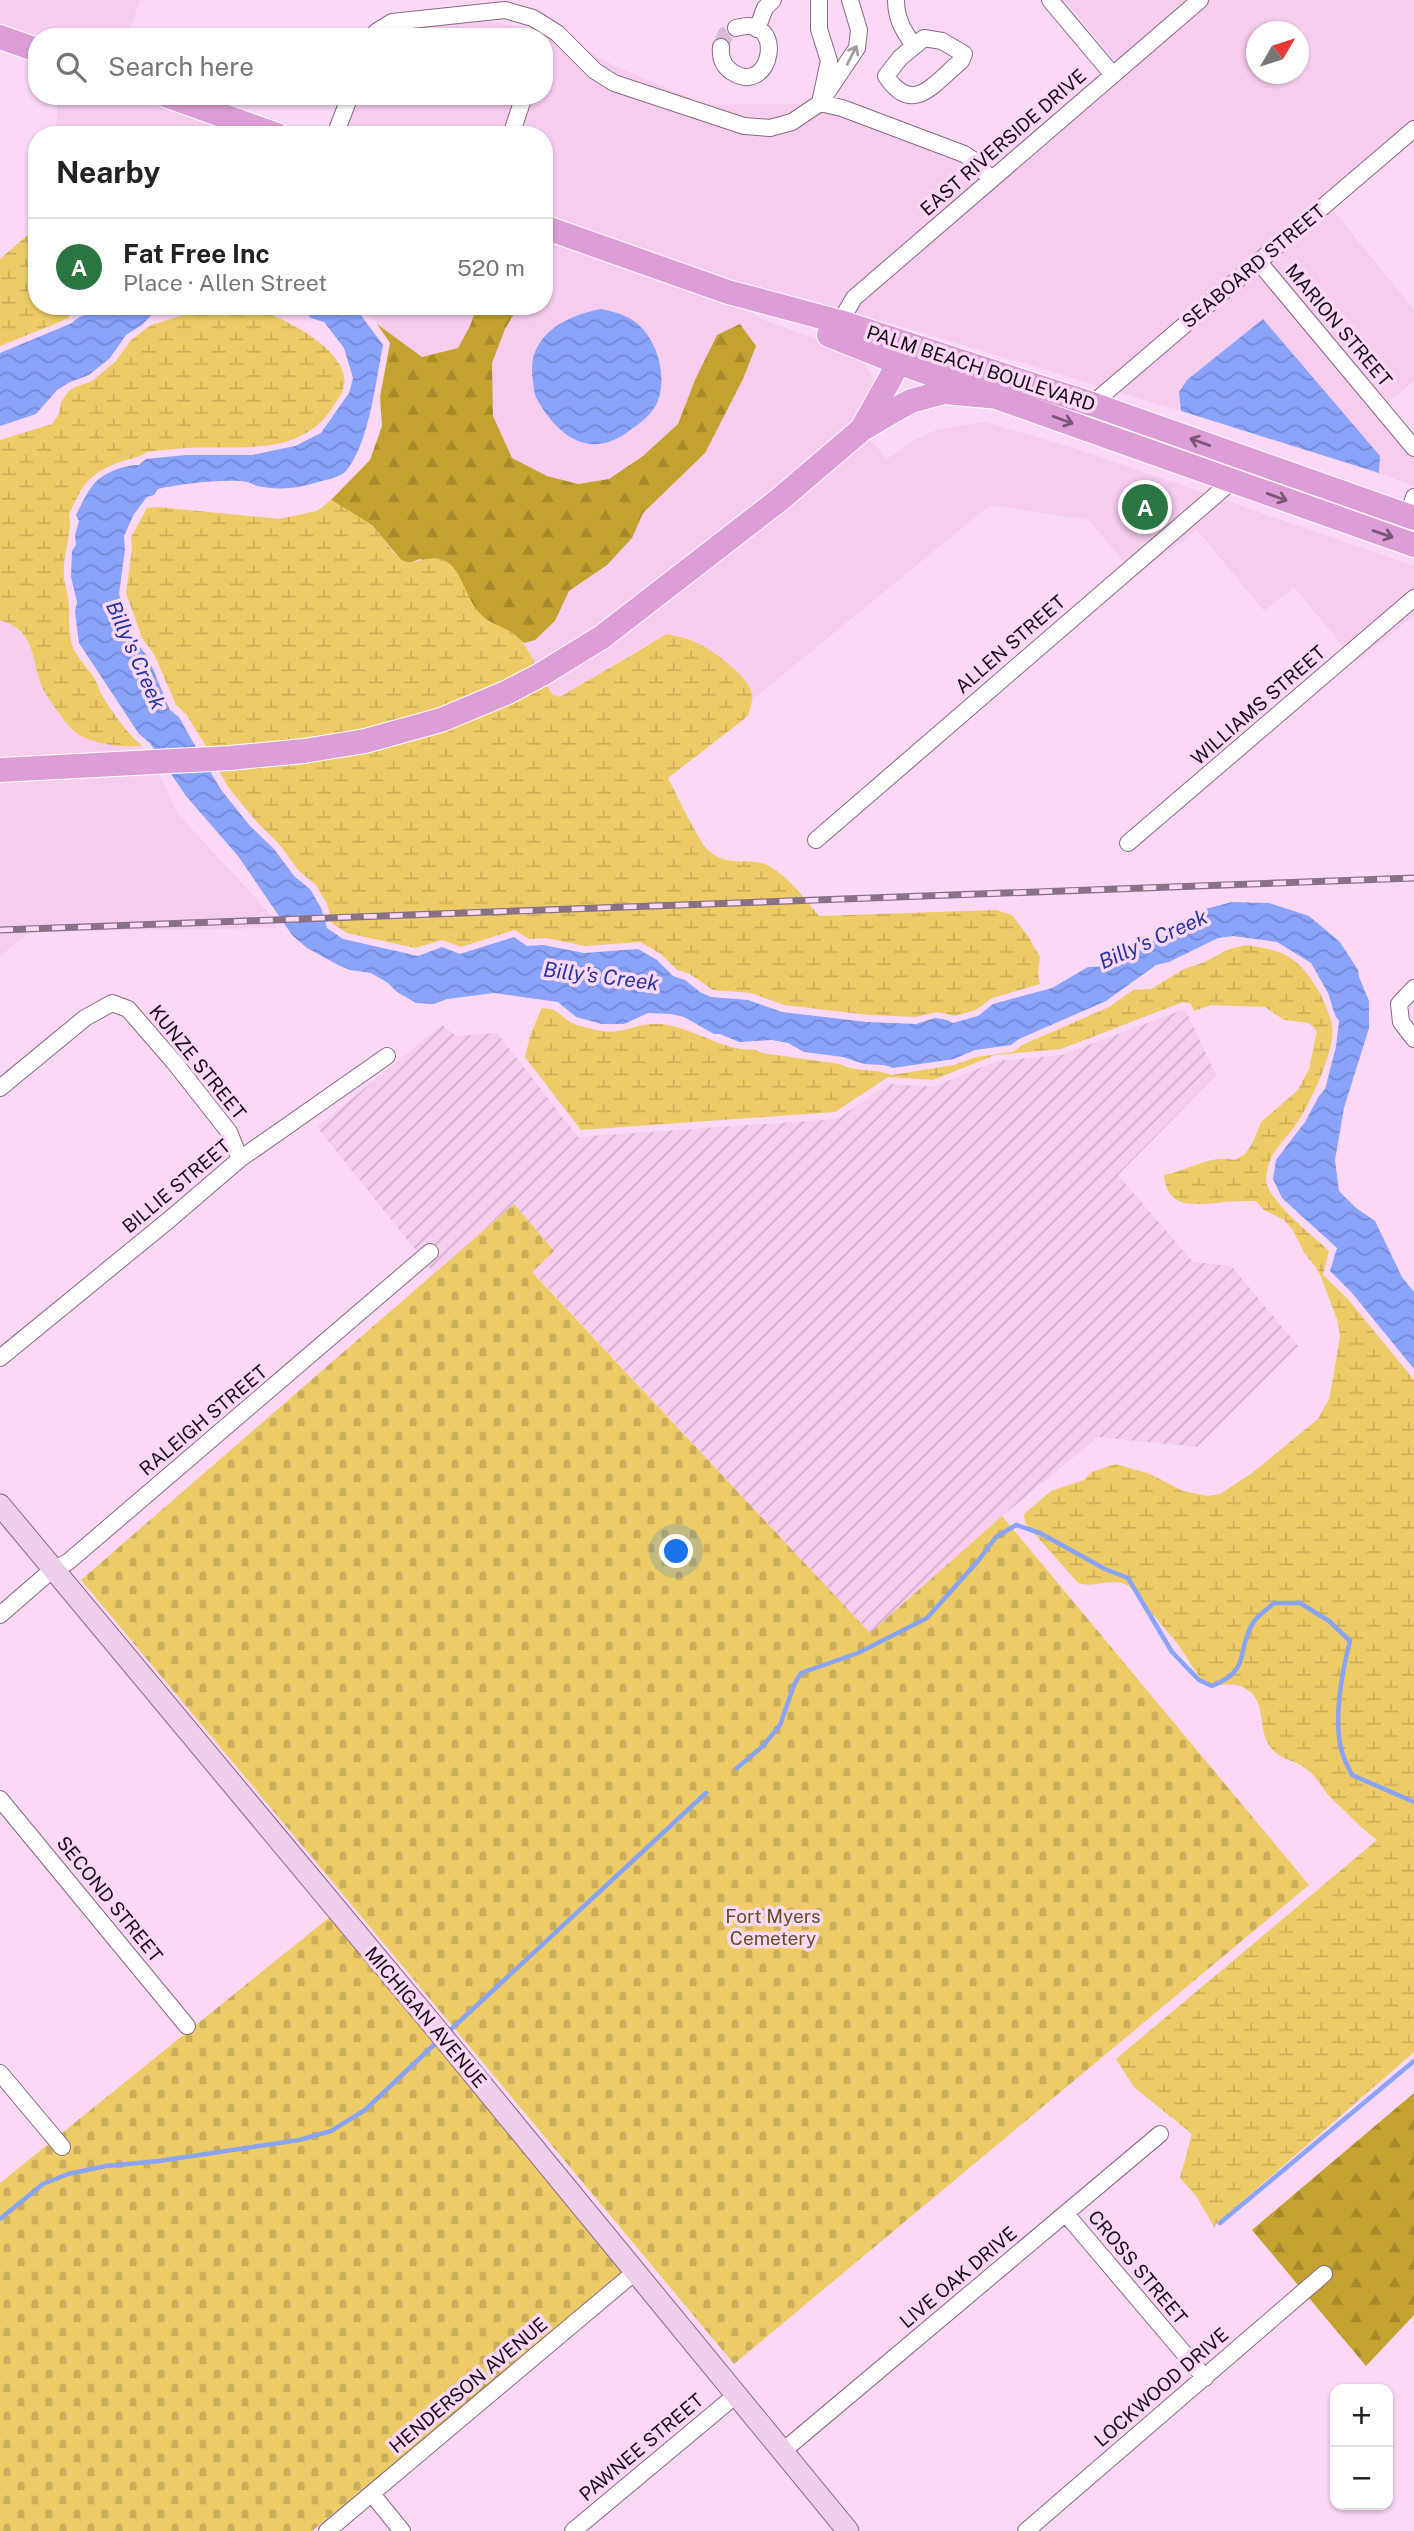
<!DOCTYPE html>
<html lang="en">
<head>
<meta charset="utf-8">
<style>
  body { margin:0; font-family:"Public Sans",sans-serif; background:#f6f6f6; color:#222 }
  .controls { position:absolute; right:21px; bottom:21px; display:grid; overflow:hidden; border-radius:14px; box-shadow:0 2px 5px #0004 }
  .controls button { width:63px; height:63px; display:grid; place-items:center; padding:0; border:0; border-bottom:2px solid #e0e0e0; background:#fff; color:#222; font:35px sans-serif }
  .compass { position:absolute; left:1246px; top:21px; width:63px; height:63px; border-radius:50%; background:#fff; box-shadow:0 2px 5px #0004; rotate:51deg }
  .you { position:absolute; left:677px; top:1552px; width:24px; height:24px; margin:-18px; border:5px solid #fff; border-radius:50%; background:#1a73e8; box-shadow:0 0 0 10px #1a73e833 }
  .badge { display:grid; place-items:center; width:46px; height:46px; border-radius:50%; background:#2b7543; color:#fff; font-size:23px; font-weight:700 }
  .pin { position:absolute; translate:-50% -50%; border:4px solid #fff; box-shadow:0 2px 7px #0006 }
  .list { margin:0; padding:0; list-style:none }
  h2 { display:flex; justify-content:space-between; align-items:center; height:91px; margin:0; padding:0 28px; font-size:30px }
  h2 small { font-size:23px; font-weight:400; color:#767676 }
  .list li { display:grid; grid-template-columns:46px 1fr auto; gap:21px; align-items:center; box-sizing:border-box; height:98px; padding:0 28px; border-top:2px solid #e0e0e0 }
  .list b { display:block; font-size:26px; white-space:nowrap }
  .list p { margin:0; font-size:23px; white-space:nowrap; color:#767676 }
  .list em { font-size:23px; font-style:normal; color:#767676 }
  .icon { flex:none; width:38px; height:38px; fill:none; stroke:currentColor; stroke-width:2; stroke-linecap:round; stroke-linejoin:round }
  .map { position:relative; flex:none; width:1414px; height:2531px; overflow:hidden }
  .search { position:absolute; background:#fff; box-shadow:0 2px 5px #0004; left:28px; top:28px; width:525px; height:77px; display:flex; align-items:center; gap:18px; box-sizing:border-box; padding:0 24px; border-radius:28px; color:#767676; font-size:26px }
  .panel { position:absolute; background:#fff; box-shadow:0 2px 5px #0004; left:28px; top:126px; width:525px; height:189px; border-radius:28px }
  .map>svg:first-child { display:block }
  .built { fill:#f6ccef; fill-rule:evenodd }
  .industrial { fill:url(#industrial-furrows) }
  .forest { fill:url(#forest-firs) }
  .wetland { fill:url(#wetland-marsh) }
  .cemetery { fill:url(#cemetery-stones) }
  .water { fill:url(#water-waves) }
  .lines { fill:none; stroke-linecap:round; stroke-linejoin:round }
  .stream { stroke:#8aa3fb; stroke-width:4.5 }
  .street-tunnel { stroke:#d9bad5; stroke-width:16; stroke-dasharray:16 8; stroke-linecap:butt }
  .street-casing { stroke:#886984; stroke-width:18 }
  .secondary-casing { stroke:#886984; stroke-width:23 }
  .primary-casing { stroke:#fff; stroke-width:26 }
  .street { stroke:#fff; stroke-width:16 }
  .secondary { stroke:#eeceeb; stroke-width:21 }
  .primary { stroke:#dd9ed7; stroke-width:24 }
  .rail-casing { stroke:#897286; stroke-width:7 }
  .rail { stroke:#fbd8f6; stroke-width:4.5; stroke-dasharray:13; stroke-linecap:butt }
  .oneway { stroke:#a39ea2 }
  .oneway2 { stroke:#7b5677 }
  .labels { text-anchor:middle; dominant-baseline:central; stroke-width:7; stroke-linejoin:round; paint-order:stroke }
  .street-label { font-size:19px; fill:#190d17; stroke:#fbd8f6 }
  .park-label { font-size:19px; fill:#625327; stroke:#fbd8f6 }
  .water-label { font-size:21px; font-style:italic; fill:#29369a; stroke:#fbd8f6 }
</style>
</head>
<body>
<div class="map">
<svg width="1414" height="2531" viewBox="0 0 1414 2531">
  <defs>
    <pattern id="industrial-furrows" width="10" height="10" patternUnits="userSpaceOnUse" patternTransform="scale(1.75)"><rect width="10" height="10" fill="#f6ccef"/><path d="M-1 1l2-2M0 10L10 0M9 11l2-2" fill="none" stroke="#d2aecc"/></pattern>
    <pattern id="forest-firs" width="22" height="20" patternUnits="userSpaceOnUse" patternTransform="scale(1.75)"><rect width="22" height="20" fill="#c4a230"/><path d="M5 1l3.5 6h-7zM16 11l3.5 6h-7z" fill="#a88a2a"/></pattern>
    <pattern id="wetland-marsh" width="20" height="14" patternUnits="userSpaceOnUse" patternTransform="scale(1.75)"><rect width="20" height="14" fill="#edcc67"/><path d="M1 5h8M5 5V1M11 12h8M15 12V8" fill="none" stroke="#cbae59"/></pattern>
    <pattern id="cemetery-stones" width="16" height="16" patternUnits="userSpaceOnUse" patternTransform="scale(1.75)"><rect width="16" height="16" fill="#edcc67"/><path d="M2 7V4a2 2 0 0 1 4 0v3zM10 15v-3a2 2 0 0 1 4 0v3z" fill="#cbae59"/></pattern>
    <pattern id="water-waves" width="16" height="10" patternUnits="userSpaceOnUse" patternTransform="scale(1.75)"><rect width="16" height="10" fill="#8aa3fb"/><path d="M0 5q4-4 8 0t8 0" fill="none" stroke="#768bd6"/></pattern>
  </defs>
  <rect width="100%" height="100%" fill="#fbd8f6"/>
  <path class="built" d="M0 0H140L127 37H37V41L0 28Z
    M1065 0H1414V142L1333 210 1414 310V381L1381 408 1414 448V486L1379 473 1380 456 1179 392 1181 411 890 323 875 325 789 300 544 218V135H339L357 96H544V37H384L389 27 475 19 553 32 615 66 706 105 838 103 998 177 1117 63ZM1256 32H1298V74H1256Z
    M59 96H142L252 135H55Z
    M544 236 732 302 766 321 855 353 867 358 865 365 877 386 858 420 626 611 538 668 524 643 535 640 555 622 569 591 607 565 632 538 643 513 671 485 725 415 756 346 717 335 695 380 678 424 643 456 609 479 578 484 547 476 512 458 493 416 492 363 505 329 519 306H544Z
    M364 306H477L470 326 458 348 422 357 377 324Z
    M985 422 1077 449 1414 566V615L1356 662 1294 587 1264 611 1197 530 1135 576 1089 520 990 505 752 700V693L739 675 719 657 686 638 649 643 560 697 552 694 545 682 867 436 887 459 918 438 939 429Z
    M0 620 12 624 29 642 43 690 73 731 94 740 128 747 142 746 148 754 0 762Z
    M157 770 177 813 262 905 271 916 277 928 30 932 0 956V778Z"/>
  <path class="industrial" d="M1185 1009 1216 1075 1118 1175 1193 1262 1231 1266 1298 1346 1197 1447 1098 1437 1002 1516 870 1633 532 1271 514 1204 434 1273 317 1127 442 1025 456 1036 497 1033 578 1137 837 1119 889 1084 933 1087 997 1061 1062 1055Z"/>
  <path class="forest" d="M477 306H519L505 329 492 363 493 416 512 458 547 476 578 484 609 479 643 456 678 424 695 380 717 335 740 324 756 346 743 379 705 453 643 513 632 538 607 565 569 591 555 621 535 640 524 643C513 634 506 632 495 626 474 615 465 593 457 572L420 559 409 563 401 560 373 526 331 500 370 460 382 426 380 397 390 343 377 324 422 357 458 348 470 326Z
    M1414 2093V2315L1366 2366 1252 2230Z"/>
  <path class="wetland" d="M37 227V306H90L74 311 68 318 50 326 0 346V259Z
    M213 306C227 306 242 307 256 310 283 316 356 354 343 389 341 396 336 402 332 408 300 458 237 445 186 448 174 449 160 450 148 452 143 454 139 457 134 458 120 461 102 468 91 478 81 486 75 503 69 514 73 535 62 554 64 576 65 587 69 597 69 607 69 619 69 633 72 645 76 656 86 667 93 676 98 684 100 693 105 700 115 716 128 734 142 746 123 748 90 744 75 732 68 727 47 697 43 689 30 660 38 632 0 620V440L52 424 59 414 61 402 67 393 73 388 92 381 116 361 131 340 151 325Z
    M331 500C344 508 360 516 372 526 383 535 389 549 400 559 411 569 429 552 446 561 461 570 466 596 477 610 486 622 496 624 508 630 523 638 530 654 538 668L474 699 364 733 209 751 186 714 176 705 154 654 142 638 126 593 132 550 131 537 147 508 158 507 279 519 317 511Z
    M667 634C677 636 686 638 695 642 711 649 749 676 752 694 753 701 750 709 748 716L668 778C676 793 698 841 708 850 729 870 749 855 769 866 789 877 805 899 819 916L996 910 1012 915 1028 936 1040 957 1038 973 1040 984 992 998 976 1010 955 1016 937 1012 916 1017 869 1015 784 1005 751 993 713 990 690 974 677 970 661 954 640 942 585 946 546 938 529 939 515 930 461 947 442 940 415 948 347 933 333 924 327 904 316 885 299 871 279 844 256 821 228 787 217 767 545 682 552 694 560 697Z
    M1245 945C1283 950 1298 956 1318 990 1322 996 1331 1018 1332 1025 1336 1049 1312 1099 1299 1120 1285 1142 1268 1151 1266 1179 1265 1198 1315 1238 1329 1251L1323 1275 1347 1298 1414 1380V2052L1215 2225V2228L1196 2196 1180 2178 1192 2134 1134 2087 1116 2059 1377 1840C1360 1828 1348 1813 1333 1800 1324 1792 1319 1779 1309 1771 1296 1759 1279 1761 1269 1745 1258 1728 1266 1704 1249 1691 1234 1679 1221 1688 1204 1684L1177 1643 1129 1586C1109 1576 1097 1589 1078 1583L1025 1523 1024 1514 1051 1491 1084 1480 1092 1472 1116 1464 1150 1474 1183 1491 1208 1496 1220 1494 1252 1473 1318 1419 1329 1399 1334 1373 1340 1336 1338 1322 1319 1272 1304 1252 1292 1229 1284 1220 1264 1210 1256 1201C1243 1201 1230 1201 1217 1203 1191 1205 1167 1208 1164 1175 1188 1171 1210 1154 1235 1160L1245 1154 1252 1144 1261 1122 1298 1090 1309 1069 1317 1031 1309 1023 1284 1020 1265 1007 1211 1005 1194 1011 1191 1004 1183 1002 1061 1049 995 1055 933 1080 888 1077 835 1112 581 1130 525 1057 531 1033 542 1008C559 1009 558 1014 570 1022 575 1025 595 1030 601 1031 621 1035 640 1022 660 1024 686 1026 712 1043 736 1048 747 1051 753 1047 762 1053L840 1064C857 1073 874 1068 892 1075L954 1065 976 1057 1013 1052 1022 1045 1109 1007 1133 990 1151 989 1184 969 1205 962 1227 950Z"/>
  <path class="cemetery" d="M514 1204 554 1251 532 1272 870 1633 1002 1516 1309 1885 734 2364 81 1580Z
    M331 1916 626 2272 312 2531H0V2183Z"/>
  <path class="water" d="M99 306H166L158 308 142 325 126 335 110 358 89 375 70 382 57 390 36 414 0 426V353L72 323C80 314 91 315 99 306Z
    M297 306H354L383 345C376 379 369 446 345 472 339 478 324 480 315 483 297 489 276 490 257 486 254 485 251 483 248 482 228 478 177 484 158 489L154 495 147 497 134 514 124 536 125 549 119 594 135 641 148 657 170 710 179 717 194 744 208 761 212 775 222 791 250 826 274 849 294 876 310 889 321 908 327 928 343 939 418 956 442 947 460 954 514 937 527 946 543 945 584 953 638 949 657 960 673 976 685 980 700 992 711 997 748 1000 782 1012 867 1022 916 1024 935 1018 947 1020 953 1023 978 1016 993 1004 1052 988 1088 967 1113 966 1173 929 1182 921 1198 911 1232 902 1269 903 1309 916 1340 942 1358 970 1359 977 1369 1001V1028L1344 1108 1335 1160 1339 1191 1356 1208 1375 1221 1402 1277 1414 1292V1369L1352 1293 1330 1271 1337 1248 1282 1198 1273 1179 1276 1160 1305 1122 1319 1096 1325 1089 1336 1047 1339 1021 1335 1015 1328 993 1311 963 1277 942 1233 936 1218 938 1169 962 1156 965 1106 1001 1019 1039 1011 1045 975 1050 954 1059 893 1068 885 1065 864 1064 843 1057 804 1052 788 1043 772 1040 739 1042 720 1034H714L684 1017 671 1014 648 1013 624 1024H602L576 1017 558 1002 494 993 447 999 434 1004 416 1003 397 992 388 983 371 973 350 970 340 966 307 948 292 935 238 856 186 796 150 743 139 734 79 643 75 612 77 602 71 577 72 551 76 545 75 535 79 521 76 515C81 505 86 494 93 485 101 474 125 464 139 465L146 459 186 455H252L295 446 321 433 349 393 353 378 344 348 324 322 311 318Z
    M601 309C610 311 619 313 627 317 656 331 670 377 656 405 650 416 638 425 629 431 590 460 559 437 538 401 534 395 534 388 533 381 525 337 564 316 601 309Z
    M1263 319 1380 456 1379 473 1181 411 1179 392 1187 380Z"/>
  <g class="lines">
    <path class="stream" d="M737 1768 763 1746 780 1725 794 1685 801 1673 858 1653 927 1618 978 1561 996 1537 1016 1525 1040 1533 1105 1569 1128 1578 1172 1652 1199 1680 1212 1686C1253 1669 1235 1652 1253 1623 1258 1615 1268 1609 1274 1603H1300L1329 1621 1350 1641C1342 1672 1332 1724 1343 1755 1345 1762 1349 1768 1352 1775L1414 1802
      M447 2033 706 1793
      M0 2219 43 2184 68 2174 106 2166 159 2161 299 2140 331 2131 365 2110 438 2041
      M1220 2223 1414 2061"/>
    <path class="street-tunnel" d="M721 47 725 35 736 28"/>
    <defs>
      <path id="street" d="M819 0V29L829 61 821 98
        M896 0C896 19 903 30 914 46
        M1050 0 1113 75
        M757 29 765 8 773 0
        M374 37 376 32 392 22 505 10 533 18 557 33 595 71 614 83 744 126 770 128 792 122 820 103 842 108 964 154 975 161 991 180
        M924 38 942 41 964 54 961 61C934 83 913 117 886 76L900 58Z
        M721 47C720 57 723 66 732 72 773 98 787 12 736 28
        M820 103 857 48 859 30 850 0
        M335 135 350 96
        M511 135 524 96
        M1258 261 1414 448
        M840 322 854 298 1200 0
        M1092 404 1414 129
        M1408 516 1414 497
        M816 840 1232 481
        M1128 843 1414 598
        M1414 988 1399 1004 1401 1022 1414 1039
        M0 1088 85 1018 112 1003 128 1009 174 1062 229 1132 240 1159
        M0 1358 170 1219 240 1159 387 1056
        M0 1615 52 1570 68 1562 430 1252
        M0 1799 187 2026
        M0 2073 62 2147
        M1066 2214 1205 2378
        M783 2451 1160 2134
        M372 2494 402 2531
        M327 2531 635 2272
        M573 2531 736 2395
        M1026 2531 1324 2274"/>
      <path id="secondary" d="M0 1505 433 2025 848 2531"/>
      <path id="primary" d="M0 37 37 50
        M168 96 277 135
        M544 227 728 292 840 322 1092 404 1414 518
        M829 335 897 362 1414 545
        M863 427 891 377 904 347
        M0 770 230 758 304 751 365 741 441 720 508 692 542 674 602 637 779 500 861 430 893 411 911 401 944 392 999 397"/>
    </defs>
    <use href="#street" class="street-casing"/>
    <use href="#secondary" class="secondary-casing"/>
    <use href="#primary" class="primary-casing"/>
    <use href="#street" class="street"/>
    <use href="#secondary" class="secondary"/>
    <use href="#primary" class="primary"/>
    <defs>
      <path id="rail" d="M0 930 1414 878"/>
    </defs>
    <use href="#rail" class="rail-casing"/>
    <use href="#rail" class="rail"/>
  </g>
  <defs><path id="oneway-shaft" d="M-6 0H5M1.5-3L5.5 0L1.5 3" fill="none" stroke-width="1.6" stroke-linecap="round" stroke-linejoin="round" transform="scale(1.75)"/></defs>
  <use class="oneway" href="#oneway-shaft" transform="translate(852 55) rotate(-63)"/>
  <g class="oneway2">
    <use href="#oneway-shaft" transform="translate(1063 420) rotate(20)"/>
    <use href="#oneway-shaft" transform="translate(1200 442) rotate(-160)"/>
    <use href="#oneway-shaft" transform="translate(1277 497) rotate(20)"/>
    <use href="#oneway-shaft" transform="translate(1383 534) rotate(19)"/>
  </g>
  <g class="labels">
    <g class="street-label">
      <text transform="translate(1003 142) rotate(-41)">EAST RIVERSIDE DRIVE</text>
      <text transform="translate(1253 266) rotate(-40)">SEABOARD STREET</text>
      <text transform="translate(1339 325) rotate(50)">MARION STREET</text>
      <text transform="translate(981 368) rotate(18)">PALM BEACH BOULEVARD</text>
      <text transform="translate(1010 644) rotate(-41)">ALLEN STREET</text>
      <text transform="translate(1258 705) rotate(-41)">WILLIAMS STREET</text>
      <text transform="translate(198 1062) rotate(51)">KUNZE STREET</text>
      <text transform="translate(176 1186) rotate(-40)">BILLIE STREET</text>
      <text transform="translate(203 1420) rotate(-40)">RALEIGH STREET</text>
      <text transform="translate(110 1899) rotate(51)">SECOND STREET</text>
      <text transform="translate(426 2017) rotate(50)">MICHIGAN AVENUE</text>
      <text transform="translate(1138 2267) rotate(50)">CROSS STREET</text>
      <text transform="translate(958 2277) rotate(-40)">LIVE OAK DRIVE</text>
      <text transform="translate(468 2385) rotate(-40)">HENDERSON AVENUE</text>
      <text transform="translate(1161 2387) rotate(-41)">LOCKWOOD DRIVE</text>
      <text transform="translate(641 2447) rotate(-40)">PAWNEE STREET</text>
    </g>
    <g class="park-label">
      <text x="773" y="1916">Fort Myers<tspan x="773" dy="22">Cemetery</tspan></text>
    </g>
    <g class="water-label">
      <text transform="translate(136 655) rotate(66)">Billy's Creek</text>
      <text transform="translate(1153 939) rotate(-24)">Billy's Creek</text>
      <text transform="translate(601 976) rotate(7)">Billy's Creek</text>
    </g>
  </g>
</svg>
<div class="controls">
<button>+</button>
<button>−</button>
</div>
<svg class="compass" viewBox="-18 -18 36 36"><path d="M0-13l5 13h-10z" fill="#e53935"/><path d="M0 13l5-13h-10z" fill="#767676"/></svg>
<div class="you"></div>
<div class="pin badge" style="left:1145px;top:507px">A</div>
<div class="search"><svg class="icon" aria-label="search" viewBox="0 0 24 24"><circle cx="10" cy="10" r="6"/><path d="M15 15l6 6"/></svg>Search here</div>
<section class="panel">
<h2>Nearby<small></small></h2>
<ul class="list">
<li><span class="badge">A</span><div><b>Fat Free Inc</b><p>Place · Allen Street</p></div><em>520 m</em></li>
</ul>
</section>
</div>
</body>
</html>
